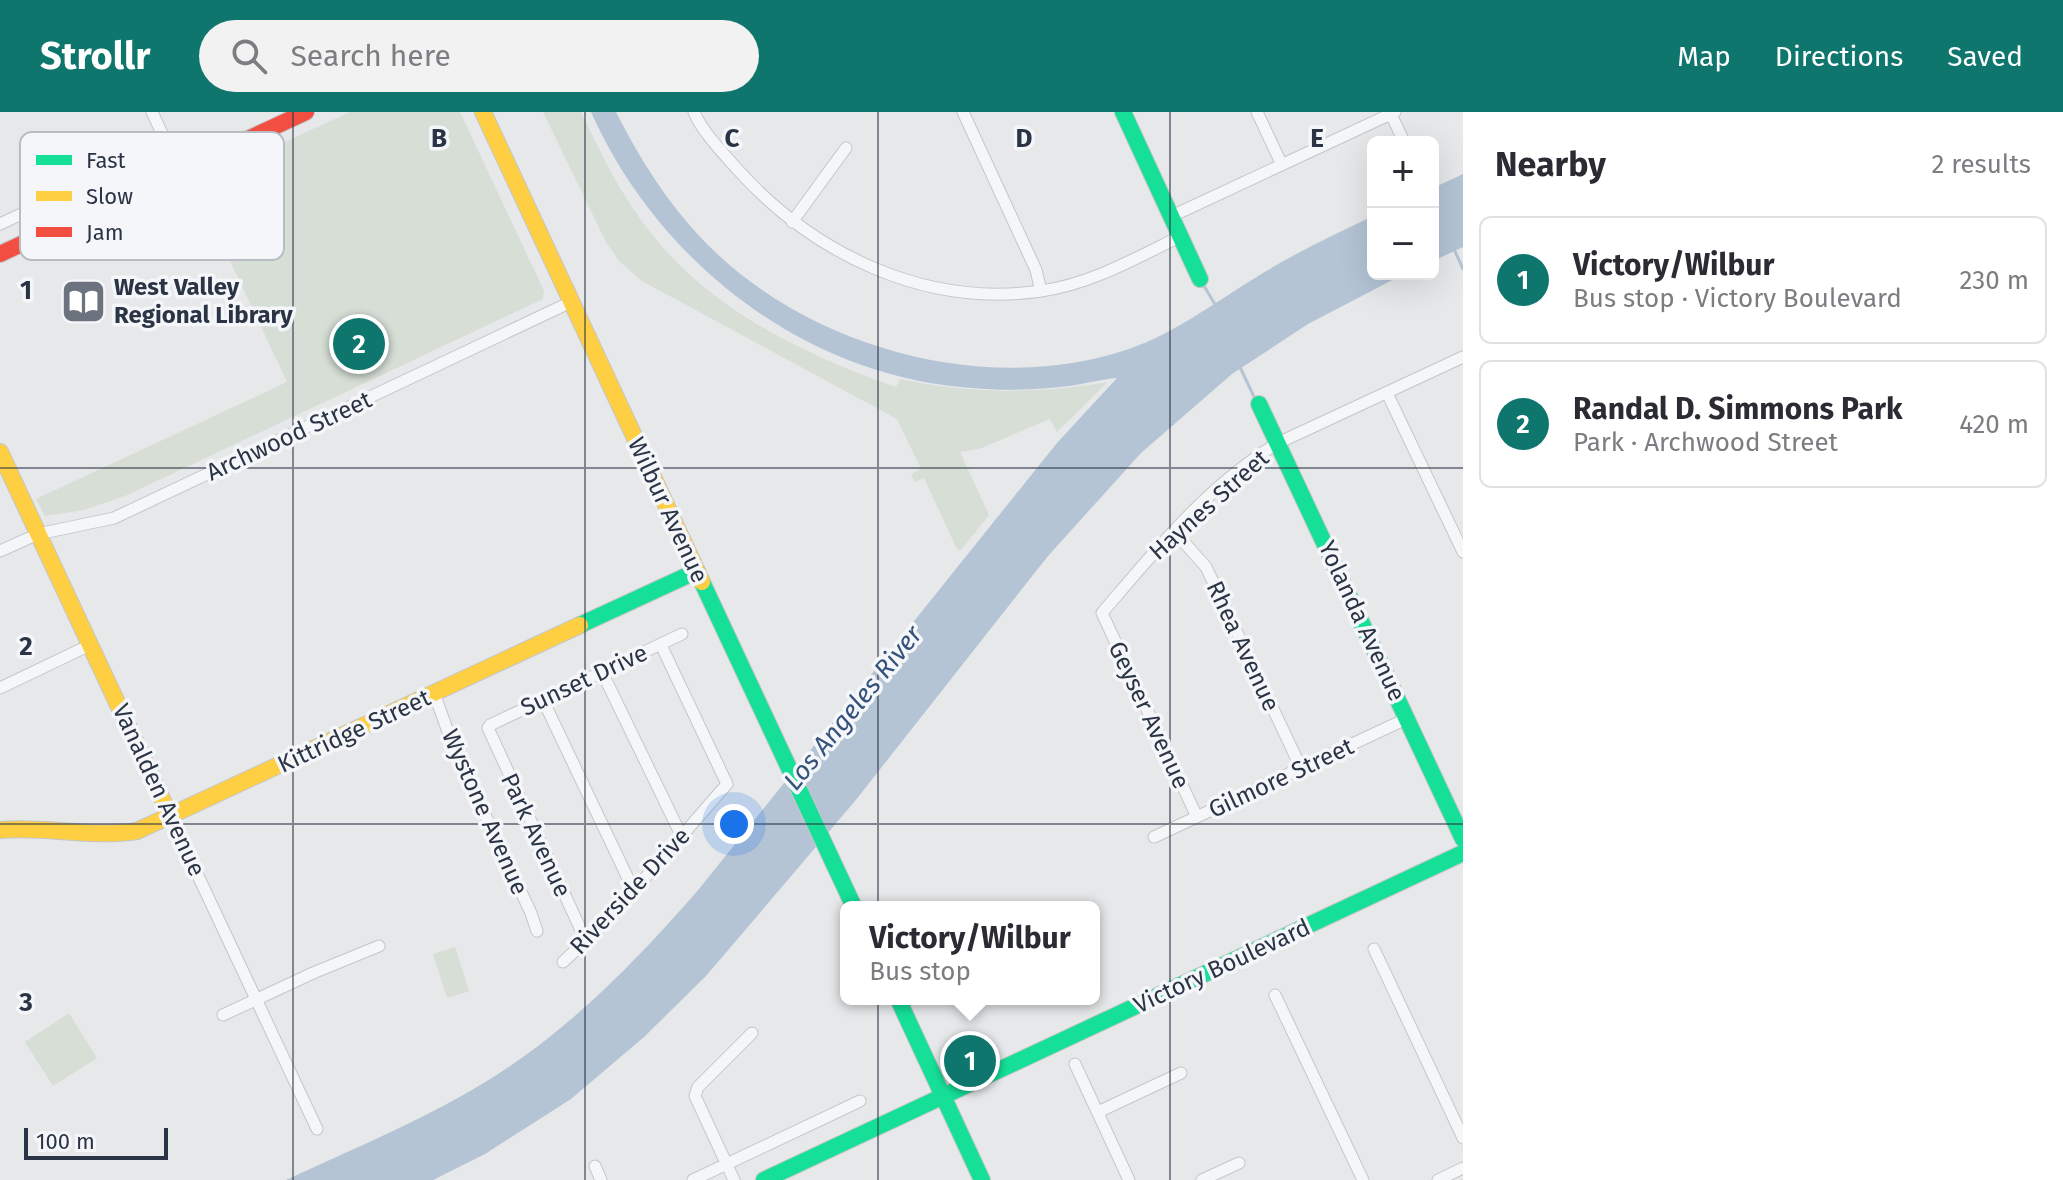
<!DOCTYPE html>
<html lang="en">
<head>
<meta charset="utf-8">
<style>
  body { margin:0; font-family:"Fira Sans",sans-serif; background:#f2f2f3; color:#2b2b33 }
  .controls { position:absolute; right:24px; top:24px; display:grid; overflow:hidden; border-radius:12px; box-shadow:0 8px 32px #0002 }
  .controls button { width:72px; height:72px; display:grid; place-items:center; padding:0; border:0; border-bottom:2px solid #e1e1e2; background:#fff; color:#2b2b33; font:40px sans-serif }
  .scale { position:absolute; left:24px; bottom:20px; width:144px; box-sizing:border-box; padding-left:8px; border:4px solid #2b3445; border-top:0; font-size:22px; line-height:28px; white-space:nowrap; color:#2b3445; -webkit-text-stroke:6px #f4f6f9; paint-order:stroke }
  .you { position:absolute; left:734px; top:712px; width:28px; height:28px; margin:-20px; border:6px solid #fff; border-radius:50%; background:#1a73e8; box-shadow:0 0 0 12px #1a73e833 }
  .badge { display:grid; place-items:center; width:52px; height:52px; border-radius:50%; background:#0f766e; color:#fff; font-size:26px; font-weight:700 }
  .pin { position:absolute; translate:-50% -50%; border:4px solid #fff; box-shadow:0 2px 8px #0006 }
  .popup { position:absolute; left:840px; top:789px; width:260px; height:104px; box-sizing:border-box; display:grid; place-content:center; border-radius:12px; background:#fff; filter:drop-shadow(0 2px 6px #0005); font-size:26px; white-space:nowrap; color:#7c7c81 }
  .popup b { font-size:30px; color:#2b2b33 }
  .popup::after { content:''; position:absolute; left:50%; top:100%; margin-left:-16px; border:16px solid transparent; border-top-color:#fff }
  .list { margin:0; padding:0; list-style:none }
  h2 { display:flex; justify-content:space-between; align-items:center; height:104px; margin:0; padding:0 32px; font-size:34px }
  h2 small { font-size:26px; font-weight:400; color:#7c7c81 }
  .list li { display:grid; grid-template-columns:52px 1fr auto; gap:24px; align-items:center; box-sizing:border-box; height:128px; margin:0 16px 16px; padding:0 16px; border:2px solid #e1e1e2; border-radius:12px }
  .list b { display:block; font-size:30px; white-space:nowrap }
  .list p { margin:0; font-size:26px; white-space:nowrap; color:#7c7c81 }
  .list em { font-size:26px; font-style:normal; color:#7c7c81 }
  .icon { flex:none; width:44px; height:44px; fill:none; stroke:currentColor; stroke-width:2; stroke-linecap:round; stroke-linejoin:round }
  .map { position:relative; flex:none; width:1463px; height:1068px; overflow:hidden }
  header { display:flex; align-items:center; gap:48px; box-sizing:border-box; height:112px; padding:0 40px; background:#0f766e; color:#fff }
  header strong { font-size:38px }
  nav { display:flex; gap:44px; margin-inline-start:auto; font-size:28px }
  .search { width:560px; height:72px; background:#f2f2f3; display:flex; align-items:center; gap:20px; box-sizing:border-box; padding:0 28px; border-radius:44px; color:#7c7c81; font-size:30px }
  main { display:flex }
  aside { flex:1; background:#fff }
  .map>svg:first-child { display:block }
  .green { fill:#d6ded6 }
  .water { fill:#b4c4d5 }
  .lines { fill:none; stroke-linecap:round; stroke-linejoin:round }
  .stream { stroke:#b4c4d5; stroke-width:3 }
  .street-casing { stroke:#c4c6c8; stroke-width:13 }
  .fast-casing { stroke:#c4c6c8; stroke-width:18 }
  .slow-casing { stroke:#c4c6c8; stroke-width:18 }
  .jam-casing { stroke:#c4c6c8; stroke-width:18 }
  .street { stroke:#f5f6f7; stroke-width:11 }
  .fast { stroke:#16e098; stroke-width:16 }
  .slow { stroke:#ffcf43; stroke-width:16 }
  .jam { stroke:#f24e42; stroke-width:16 }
  .grid { fill:none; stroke:#2b3445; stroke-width:2; stroke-opacity:0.55 }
  .labels { text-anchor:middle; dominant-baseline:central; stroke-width:7; stroke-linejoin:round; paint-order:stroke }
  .poi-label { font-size:24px; font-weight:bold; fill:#2b3445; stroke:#f4f6f9; text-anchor:start }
  .street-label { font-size:24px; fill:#2b3445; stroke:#f4f6f9 }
  .water-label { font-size:26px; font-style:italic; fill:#34527a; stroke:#f4f6f9 }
  .key { fill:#f4f6f9; stroke:#b8bcc3; stroke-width:2 }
  .key-label { font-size:22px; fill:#2b3445 }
  .grid-label { font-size:26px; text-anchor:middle; font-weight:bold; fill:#2b3445; stroke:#f4f6f9; stroke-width:7; stroke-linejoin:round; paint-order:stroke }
</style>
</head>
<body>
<header>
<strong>Strollr</strong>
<div class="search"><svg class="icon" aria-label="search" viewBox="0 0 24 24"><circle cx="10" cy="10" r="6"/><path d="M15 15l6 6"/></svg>Search here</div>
<nav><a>Map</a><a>Directions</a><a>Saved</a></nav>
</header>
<main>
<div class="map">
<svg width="1463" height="1068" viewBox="0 0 1463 1068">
  <rect width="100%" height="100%" fill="#e6e8ea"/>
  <path class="green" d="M350 0H460L544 179 543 187 125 384 84 398 45 404 36 387 287 270 194 72Z
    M543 0H581C601 42 622 85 651 121 711 198 806 244 896 275L900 267C971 282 1037 282 1108 270L1057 320 1050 307 979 337 960 340 989 403 960 439 956 435 924 366 915 370 911 362 921 357 897 307 642 169 619 149 606 130Z
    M455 835 469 879 447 886 433 842Z
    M69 901 97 946 53 974 25 930Z"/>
  <path class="water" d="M591 0H616C641 49 670 95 709 134 812 237 989 285 1129 237 1175 221 1214 191 1255 166 1293 142 1333 123 1373 104V162H1404L1308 212 1232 262 1141 341 1048 444 855 689 706 864 644 925 571 987 485 1042 433 1068H286C366 1031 451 997 523 945 590 897 645 839 699 777L1057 331 1117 266C1101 267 1085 272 1069 274 1036 278 1004 279 972 276 805 265 658 150 591 0Z
    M1463 62V135L1433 149V76Z"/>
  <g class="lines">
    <path class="stream" d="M1453 135 1463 157
      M1204 174 1216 194
      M1239 253 1256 289"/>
    <defs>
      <path id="street" d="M152 0 179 58
        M694 0C703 21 723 41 738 58 814 142 925 196 1041 179 1091 172 1136 146 1181 124
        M963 0 1036 158 1041 179
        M1257 0 1282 53
        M1390 0 1404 30
        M1172 104 1395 0
        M792 110 846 36
        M0 112 167 34
        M1387 281 1463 440
        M1174 419 1206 455 1301 656
        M0 439 38 422 114 406 571 190
        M602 560 682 725
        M0 576 90 533
        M434 581 455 639 531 801 537 819
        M543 588 634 779
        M170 704 317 1017
        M1197 705 1102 501C1154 440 1208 373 1278 331L1463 245
        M1154 725 1408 606
        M586 829 488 616 490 613 682 522
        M1374 837 1463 1026
        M563 850 611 805 727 672 661 533
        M1275 883 1363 1068
        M223 903 313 861 379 834
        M1075 952 1129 1068
        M1098 1000 1181 961
        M595 1054 601 1068
        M693 1068 860 989
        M734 1068 695 984 698 975 752 921
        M1202 1068 1239 1051
        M1438 1068 1463 1056"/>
      <path id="fast" d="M1123 0 1200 167
        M1259 292 1463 727
        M702 470 854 795
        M580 513 697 459
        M898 887 982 1068
        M764 1068 1463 741"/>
      <path id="slow" d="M483 0 702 470
        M0 340 170 704
        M0 718C46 714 91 726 137 719L580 513"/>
      <path id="jam" d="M0 142 306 0"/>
    </defs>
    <use href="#street" class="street-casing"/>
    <use href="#fast" class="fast-casing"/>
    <use href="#slow" class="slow-casing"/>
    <use href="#jam" class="jam-casing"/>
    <use href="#street" class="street"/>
    <use href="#fast" class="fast"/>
    <use href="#slow" class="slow"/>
    <use href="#jam" class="jam"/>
  </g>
  <path class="grid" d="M293 0V1068M585 0V1068M878 0V1068M1170 0V1068M0 356H1463M0 712H1463"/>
  <defs>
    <symbol id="library-square" viewBox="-11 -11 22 22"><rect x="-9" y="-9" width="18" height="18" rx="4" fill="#6c737f" stroke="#f4f6f9"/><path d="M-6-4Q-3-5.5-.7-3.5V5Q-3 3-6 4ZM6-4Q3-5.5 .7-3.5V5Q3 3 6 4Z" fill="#fff"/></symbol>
  </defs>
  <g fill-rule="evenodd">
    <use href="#library-square" x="58" y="164" width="51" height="51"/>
  </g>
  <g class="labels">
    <g class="poi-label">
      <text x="114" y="175">West Valley<tspan x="114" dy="28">Regional Library</tspan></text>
    </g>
    <g class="street-label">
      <text transform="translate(289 324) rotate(-25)">Archwood Street</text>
      <text transform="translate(1209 393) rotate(-42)">Haynes Street</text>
      <text transform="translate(668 398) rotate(65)">Wilbur Avenue</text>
      <text transform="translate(1362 509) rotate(65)">Yolanda Avenue</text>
      <text transform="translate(1243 534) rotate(65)">Rhea Avenue</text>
      <text transform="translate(584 568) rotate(-25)">Sunset Drive</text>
      <text transform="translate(1149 603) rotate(65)">Geyser Avenue</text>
      <text transform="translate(354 619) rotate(-25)">Kittridge Street</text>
      <text transform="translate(1281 666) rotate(-25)">Gilmore Street</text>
      <text transform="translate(159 678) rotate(65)">Vanalden Avenue</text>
      <text transform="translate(485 700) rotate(66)">Wystone Avenue</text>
      <text transform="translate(536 723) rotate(65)">Park Avenue</text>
      <text transform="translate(630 779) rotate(-47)">Riverside Drive</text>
      <text transform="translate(1222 854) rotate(-25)">Victory Boulevard</text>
    </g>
    <g class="water-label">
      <text transform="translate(853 596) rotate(-51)">Los Angeles River</text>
    </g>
  </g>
  <rect x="20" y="20" width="264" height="128" rx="12" class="key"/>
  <rect x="36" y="43" width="36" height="10" fill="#16e098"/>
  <rect x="36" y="79" width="36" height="10" fill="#ffcf43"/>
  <rect x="36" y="115" width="36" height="10" fill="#f24e42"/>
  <g class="key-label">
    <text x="86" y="56">Fast</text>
    <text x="86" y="92">Slow</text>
    <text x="86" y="128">Jam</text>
  </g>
  <g class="grid-label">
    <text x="439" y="35">B</text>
    <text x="732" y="35">C</text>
    <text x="1024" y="35">D</text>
    <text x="1317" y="35">E</text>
    <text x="26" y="187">1</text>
    <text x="26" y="543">2</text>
    <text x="26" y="899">3</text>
  </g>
</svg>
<div class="controls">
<button>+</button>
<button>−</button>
</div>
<div class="scale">100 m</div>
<div class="you"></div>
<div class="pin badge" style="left:970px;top:949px">1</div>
<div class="popup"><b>Victory/Wilbur</b>Bus stop</div>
<div class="pin badge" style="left:359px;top:232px">2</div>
</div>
<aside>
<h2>Nearby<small>2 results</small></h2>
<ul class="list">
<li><span class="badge">1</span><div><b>Victory/Wilbur</b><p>Bus stop · Victory Boulevard</p></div><em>230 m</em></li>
<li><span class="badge">2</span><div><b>Randal D. Simmons Park</b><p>Park · Archwood Street</p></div><em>420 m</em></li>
</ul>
</aside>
</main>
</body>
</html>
